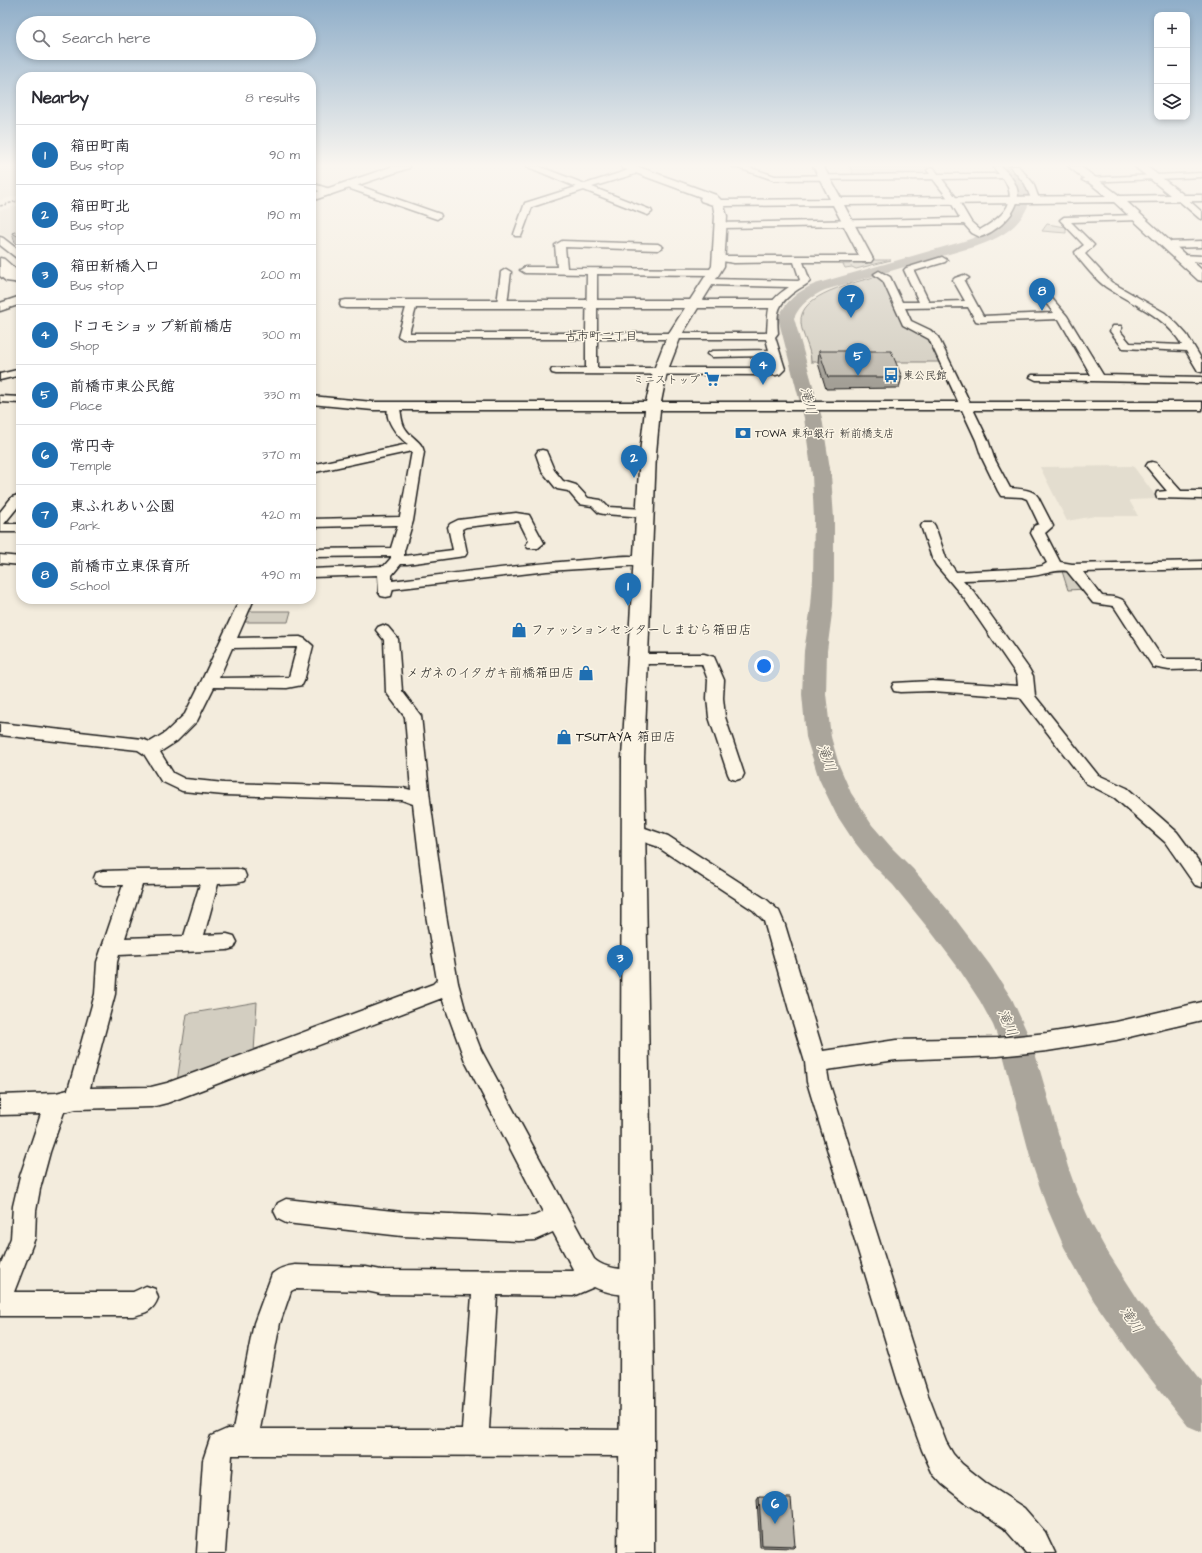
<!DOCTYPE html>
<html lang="en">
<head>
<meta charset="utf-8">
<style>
  body { margin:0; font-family:"Architects Daughter","Klee One",sans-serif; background:#f2f2f3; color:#2b2b33 }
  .controls { position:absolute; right:12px; top:12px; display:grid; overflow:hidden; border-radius:8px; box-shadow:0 2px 6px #0003 }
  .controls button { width:36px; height:36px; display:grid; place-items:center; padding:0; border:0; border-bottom:1px solid #e1e1e2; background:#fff; color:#2b2b33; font:20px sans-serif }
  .you { position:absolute; left:764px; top:666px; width:14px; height:14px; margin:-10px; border:3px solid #fff; border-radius:50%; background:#1a73e8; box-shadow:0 0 0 6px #1a73e833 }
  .badge { display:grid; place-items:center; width:26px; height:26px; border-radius:50%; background:#1f6fb2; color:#fff; font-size:13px; font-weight:700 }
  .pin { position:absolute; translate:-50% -33px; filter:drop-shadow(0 1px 2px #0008) }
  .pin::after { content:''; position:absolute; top:21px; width:14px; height:12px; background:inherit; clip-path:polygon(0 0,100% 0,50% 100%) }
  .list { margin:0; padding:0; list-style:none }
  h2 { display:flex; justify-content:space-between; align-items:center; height:52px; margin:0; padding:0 16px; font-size:17px }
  h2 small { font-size:13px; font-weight:400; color:#7c7c81 }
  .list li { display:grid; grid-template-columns:26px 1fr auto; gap:12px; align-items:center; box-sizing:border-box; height:60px; padding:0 16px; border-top:1px solid #e1e1e2 }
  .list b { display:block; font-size:15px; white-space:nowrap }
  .list p { margin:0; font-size:13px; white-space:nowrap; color:#7c7c81 }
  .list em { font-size:13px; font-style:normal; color:#7c7c81 }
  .icon { flex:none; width:22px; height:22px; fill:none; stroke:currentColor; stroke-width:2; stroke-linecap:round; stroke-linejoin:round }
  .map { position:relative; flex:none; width:1202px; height:1553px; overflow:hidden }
  .search { position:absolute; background:#fff; box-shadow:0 2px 6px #0003; left:16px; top:16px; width:300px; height:44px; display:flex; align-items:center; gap:10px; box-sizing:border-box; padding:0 14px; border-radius:22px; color:#7c7c81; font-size:15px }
  .panel { position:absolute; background:#fff; box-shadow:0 2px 6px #0003; left:16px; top:72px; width:300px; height:532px; border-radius:16px }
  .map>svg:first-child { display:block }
  .built { fill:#e3ddcf }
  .green { fill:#d3cec1; stroke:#78756e }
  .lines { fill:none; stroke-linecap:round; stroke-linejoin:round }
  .river { fill:#aaa59b; fill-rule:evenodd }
  .minor-casing { stroke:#1c1c1c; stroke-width:3 }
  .tertiary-casing { stroke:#1c1c1c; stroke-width:3 }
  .primary-casing { stroke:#1c1c1c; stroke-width:3 }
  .minor { fill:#fcf5e5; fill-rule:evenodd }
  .tertiary { fill:#fcf5e5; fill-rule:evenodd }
  .primary { fill:#fcf5e5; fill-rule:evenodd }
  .rail { stroke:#1c1c1c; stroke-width:1.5; stroke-dasharray:3 1.5; stroke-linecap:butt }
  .wall { fill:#a39f96; stroke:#1c1c1c }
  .building { fill:#beb9ae; stroke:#1c1c1c }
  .labels { text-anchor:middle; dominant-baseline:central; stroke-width:3; stroke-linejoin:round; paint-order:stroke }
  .far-poi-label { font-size:11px; fill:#1c1c1c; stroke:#fcf5e5; text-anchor:start }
  .far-neighbourhood-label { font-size:12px; fill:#1c1c1c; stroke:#fcf5e5 }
  .poi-label { font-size:13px; fill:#1c1c1c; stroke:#fcf5e5; text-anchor:start }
  .water-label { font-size:14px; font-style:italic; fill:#55534f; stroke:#fcf5e5 }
</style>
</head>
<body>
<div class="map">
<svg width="1202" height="1553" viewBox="0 0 1202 1553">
  <rect width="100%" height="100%" fill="#f3ecdd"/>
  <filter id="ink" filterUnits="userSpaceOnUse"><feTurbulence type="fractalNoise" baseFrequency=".025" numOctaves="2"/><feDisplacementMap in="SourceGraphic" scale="8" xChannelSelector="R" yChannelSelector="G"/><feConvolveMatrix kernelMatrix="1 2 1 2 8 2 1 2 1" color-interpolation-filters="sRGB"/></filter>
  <g filter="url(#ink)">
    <path class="built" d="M0 166H21V195L0 200Z
      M21 205V248L0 232V210Z
      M1133 466 1158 499 1129 500 1138 516H1095L1067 521 1040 467Z"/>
    <path class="green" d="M849 166H926L933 175 854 176Z
      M1047 224 1066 227V233L1042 231Z
      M849 260H891L856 269 852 267 845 268 843 264H850Z
      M877 276 882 277 903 323 930 337 940 362H811C811 348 802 336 801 323 798 293 856 283 877 276Z
      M1061 568 1071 570 1086 589 1068 590Z
      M248 611H291L288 622H243Z
      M257 1002 254 1052 177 1082 187 1014Z"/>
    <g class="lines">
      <path class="river" d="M995 166H1009L1013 169 1031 196C1025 223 1004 236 980 245L825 290C812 296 800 304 794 318L822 418 831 475 834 519V579L833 606 827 651 826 694 831 737 839 765 851 793 872 825 892 848 913 869 953 916 990 965 1012 999 1032 1043 1068 1167 1077 1192 1090 1221 1105 1248 1139 1301 1202 1381V1432L1188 1426 1130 1353 1094 1301 1064 1247 1046 1205 1033 1167 1000 1043 993 1025 980 1001 957 966 932 933 893 885 872 864 853 840 836 814 819 779 806 737 802 694 804 651 811 606 813 579 814 519 812 475 804 418 778 318C786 301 798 291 815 284L961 242C986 234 1012 224 1019 196L1004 174Z"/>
      <defs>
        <path id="minor" d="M526 166H538L585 184 629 170H635V174L592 187 651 210 652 212 648 215 645 214 584 190 532 207 522 234 521 236H515L514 234 525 203 576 187Z
          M732 166H745L775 176 930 174 927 170 931 168H934L938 174H999L994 168 995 166H1000C1023 185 1024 204 1002 224 996 229 987 235 980 237L972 233 964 224 721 228 718 227 717 225 718 223 960 218 950 201 933 179 774 180ZM1003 178C1021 204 1000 218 980 230L971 222 958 200 942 179Z
          M1010 166H1018L1033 183 1039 199 1038 201H1032L1025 184Z
          M1202 173V177L1086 182 1082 180 1086 178Z
          M311 183 333 190 334 192 330 195 311 188Z
          M345 183H351L440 214 441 216 437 219 434 218 345 187 344 185Z
          M1181 195 1184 196 1202 212V219L1199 218 1178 200 1177 198Z
          M1137 215 1140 216 1141 218 1140 220 1071 222 1094 245 1085 254 1111 282 1165 313 1177 324 1187 335 1202 360V372L1198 371 1186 351 1123 348 1110 331 1113 326H1121L1122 328 1120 331 1130 343 1182 345C1165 315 1133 305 1106 287 1097 281 1083 264 1076 255L1075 252 1084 245 1060 220 1064 217Z
          M0 237 3 238 21 252V260L18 259 0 245Z
          M562 241 658 244 663 247 658 250 565 247 567 268 714 269 719 272 714 275 597 274V333H767C769 308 765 303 789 287L709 285 704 282 709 279 798 281 800 280 794 262 734 263 716 260 714 258 716 256H867L872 259 867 262H803L810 281C807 285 801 287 797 290 778 303 776 311 778 333L775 337 785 369 780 374 776 375 556 374 552 373 551 371 552 369 586 368V339H403L398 336 407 304 412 301 417 304 409 333H586L587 274 525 273 520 270 525 267H557L555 245ZM597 339H766L769 350 712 351 707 354 712 357 771 356 774 368H597Z
          M1202 241V247L1167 248 1162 245 1167 242Z
          M1182 255 1202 256V262L1179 260 1177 258Z
          M942 257 947 260 945 262 914 271 929 302 965 301 953 280 955 278 964 275 969 278 964 281 983 316 1054 313 1041 297 1046 294 1049 295 1067 316 1103 375 1202 377V383L1036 380 1030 377 1032 375H1091L1059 319 980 322 976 321 968 307 905 308 911 321 930 330 938 337 988 440 994 458 1010 488C1019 489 1033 489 1038 497L1053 526 1045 533 1060 562 1072 564 1202 561V569L1083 572 1102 596C1110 597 1119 596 1125 602L1163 659H1202V669L1169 670 1153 667 1115 608 1113 606 1093 603 1067 571C1055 569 1045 575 1031 576 1009 579 986 579 963 580L974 592 1029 669 1033 676 1035 696 1098 775 1127 788 1177 832 1202 866V887L1195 885 1165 842 1115 798 1086 783 1020 697 932 691 900 692 894 691 892 687 894 683 932 681 1018 686 1017 676 1014 671 964 598 936 565 932 558 921 526 923 523H933L935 526 946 558 956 572 1030 568 1042 566 1047 563 1031 533 1034 526 1039 524 1027 499 1022 497 1001 496 998 491 982 458 976 440 929 339 903 325 883 281 874 274 879 271 890 277 902 302H919L904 270 906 268Z
          M0 268C10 271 7 276 21 277V283L6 281 0 276Z
          M506 269 511 272 507 304 502 307 497 304 501 272Z
          M21 369V375L0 380V374Z
          M0 396 21 397V403L0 402Z
          M394 403 398 404C402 410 400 420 405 428 411 438 422 441 424 452L413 521 404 551V556L453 550 448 527 450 524 458 520 516 513 529 515 544 543 538 548H528L526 545 529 541 519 521 466 527 462 529 467 553 465 556 407 564H401L392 575V581C456 573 519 565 583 560 603 559 627 553 647 558L649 561 647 564 642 565 547 571 393 589 391 596 386 597 381 596 379 593 378 575 311 577V569L384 566 391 558V556L311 557V549L391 548 398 525 311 527V519L400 517 412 451 311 473V465L408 444C398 437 381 417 390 404Z
          M542 450 546 451 554 470 563 481 576 485 588 498 601 500 608 507 645 509 650 510 652 513 650 516 645 517 604 514 599 513 592 506 579 504 568 491 557 489 555 487 542 471 536 454 538 451Z
          M1152 462 1156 463 1181 491H1202V499L1157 498 1156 495 1157 492 1167 491 1146 466 1148 463Z
          M21 494V503L4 524H21V532H0V512L12 497Z
          M0 555 21 557V565L0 563Z
          M240 599H254L237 638 300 637 305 639 313 646 304 681 302 685 287 688 214 687 197 721 177 741 160 752 173 773 185 779 224 783 403 788 411 790 405 717 386 692 384 640 376 630 378 627 383 625 388 627 398 639 402 691 421 716 430 800 446 915 458 983 465 1009 481 1050 594 1259C608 1272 628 1267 646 1274L649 1283 646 1292C630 1298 609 1294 594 1287L573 1296 497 1295 489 1429 637 1430 647 1433 650 1443 647 1453 637 1456 232 1455 225 1553H197L203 1460 211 1436 227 1429H233L254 1323 272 1274C279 1268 286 1266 295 1265L366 1267 381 1270 574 1271 553 1232 535 1240 519 1241 402 1236 286 1223 278 1219 274 1211 278 1203 286 1199 402 1212 519 1217 534 1216 543 1212 465 1061 442 998 167 1103 151 1107 76 1109 64 1112 50 1152 40 1189 36 1211 35 1238 14 1292H133L146 1286 155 1289 158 1298C153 1311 146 1313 133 1316H0V1266L11 1238 13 1206 20 1176 41 1114 0 1115V1095L56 1093 68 1090 95 994 97 962 123 885H103L96 883 94 878 96 873 103 871 135 870 237 869 244 871 246 876 244 881 237 883 218 884 204 935 227 934 234 936 237 942 234 948 227 950 119 955 117 962 115 994 90 1088 151 1087 167 1083 433 984 437 980 426 915 413 804 402 800 224 795 182 791 161 781 144 754 138 750 0 735V723L142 739 150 742 165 733 185 714 202 680ZM297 647 289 677 219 678 232 648ZM200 884 184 936 125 938 142 885ZM295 1289 366 1291 381 1294 472 1295 462 1429H260L280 1323 291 1291Z
          M638 654H704L714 657 724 680 723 698 725 717 744 774 742 778 736 780 730 778 728 774 709 717 707 698 708 680 702 664H638L633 663 630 659 633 655Z
          M633 827 645 828 668 836 767 900 779 911 785 925 823 1051 896 1040 998 1038 1047 1033 1116 1022 1202 1002V1020L1116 1040 1047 1051 998 1056 896 1060 827 1070 829 1082 928 1395 946 1442 953 1454 962 1464 987 1484 1024 1508 1045 1532 1055 1553H1026L1004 1528 967 1504 942 1484 933 1474 922 1450 902 1395 832 1165 807 1082 805 1062 789 1010 764 921 753 910 656 846 644 842 627 839 624 834 627 829Z"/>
        <path id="tertiary" d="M621 166H636L716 195 721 200 830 199 813 166H823L841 198 1106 196 1068 166H1080L1120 196 1170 195 1134 166H1146L1184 195H1202V201L1127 202 1202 270V281L1198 280 1114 202 844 205 873 259 871 262H863L861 259 833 205 724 206 727 216 724 266 703 300H774L779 301 780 304 779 307 774 308H698L681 336 667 372 661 402H1202V410H660L656 453 644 758 654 1387V1553H618L620 1387 622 758 640 453 645 410H373L311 404V396L373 402H646L653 372 667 336 685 308H346L341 307 340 304 341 301 346 300H690L712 266 715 216 713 205 701 201 700 199 701 197 622 168Z
          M0 258 4 259 21 274V285L17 284 0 268Z"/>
        <path id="primary" d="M394 166H410L409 168 311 201V194Z
          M21 296V304L0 311V303Z"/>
      </defs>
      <use href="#minor" class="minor-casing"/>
      <use href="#tertiary" class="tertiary-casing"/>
      <use href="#primary" class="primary-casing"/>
      <use href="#minor" class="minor"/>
      <use href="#tertiary" class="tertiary"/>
      <use href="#primary" class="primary"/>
      <path class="rail" d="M0 206 21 200"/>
    </g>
    <path class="wall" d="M21 230V246L15 243 12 233Z
      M819 351 902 377 899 388 826 389 818 363Z
      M759 1497 795 1546 793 1548 760 1547 757 1500Z"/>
    <path class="building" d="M21 230V238L12 233Z
      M819 351H891L902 377H828Z
      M759 1497 791 1498 795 1546 762 1545Z"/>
  </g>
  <linearGradient id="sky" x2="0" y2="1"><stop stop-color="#8faec9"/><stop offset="0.43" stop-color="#faf6f0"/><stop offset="1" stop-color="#faf6f0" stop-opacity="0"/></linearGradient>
  <rect width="1202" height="384" fill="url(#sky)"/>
  <defs>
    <symbol id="bus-bare" viewBox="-9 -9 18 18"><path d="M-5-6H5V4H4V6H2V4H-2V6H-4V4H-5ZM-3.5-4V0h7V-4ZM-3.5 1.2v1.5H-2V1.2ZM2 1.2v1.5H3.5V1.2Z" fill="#1f6fb2" stroke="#fcf5e5" stroke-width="2.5" paint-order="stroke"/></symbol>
    <symbol id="supermarket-bare" viewBox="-9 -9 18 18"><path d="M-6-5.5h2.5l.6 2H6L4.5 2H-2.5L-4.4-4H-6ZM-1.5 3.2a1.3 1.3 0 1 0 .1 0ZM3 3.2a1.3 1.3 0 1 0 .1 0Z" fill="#1f6fb2" stroke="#fcf5e5" stroke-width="2.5" paint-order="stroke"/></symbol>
    <symbol id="bank-bare" viewBox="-9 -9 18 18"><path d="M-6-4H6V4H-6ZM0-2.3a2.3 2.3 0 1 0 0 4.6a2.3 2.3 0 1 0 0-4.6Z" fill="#1f6fb2" stroke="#fcf5e5" stroke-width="2.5" paint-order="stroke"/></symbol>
    <symbol id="shop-bare" viewBox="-9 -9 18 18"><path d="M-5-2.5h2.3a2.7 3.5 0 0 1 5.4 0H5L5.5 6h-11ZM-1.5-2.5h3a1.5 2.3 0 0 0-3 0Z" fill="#1f6fb2" stroke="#fcf5e5" stroke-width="2.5" paint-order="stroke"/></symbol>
  </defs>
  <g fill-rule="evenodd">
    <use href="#bus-bare" x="880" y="364" width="22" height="22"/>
    <use href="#supermarket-bare" x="701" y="368" width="22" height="22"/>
    <use href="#bank-bare" x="732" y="422" width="22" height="22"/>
    <use href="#shop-bare" x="508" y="619" width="22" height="22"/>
    <use href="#shop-bare" x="575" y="662" width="22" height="22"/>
    <use href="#shop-bare" x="553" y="726" width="22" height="22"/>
  </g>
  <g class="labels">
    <g class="far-poi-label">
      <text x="903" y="375">東公民館</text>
      <text x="700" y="379" text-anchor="end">ミニストップ</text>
      <text x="755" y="433">TOWA 東和銀行 新前橋支店</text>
    </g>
    <g class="far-neighbourhood-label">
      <text x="601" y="336">古市町二丁目</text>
    </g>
    <g class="poi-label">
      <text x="531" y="630">ファッションセンターしまむら箱田店</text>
      <text x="574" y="673" text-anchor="end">メガネのイタガキ前橋箱田店</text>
      <text x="576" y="737">TSUTAYA 箱田店</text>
    </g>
    <g class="water-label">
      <text transform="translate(808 401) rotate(76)">滝川</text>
      <text transform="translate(826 758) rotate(70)">滝川</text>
      <text transform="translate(1007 1023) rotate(66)">滝川</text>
      <text transform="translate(1131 1320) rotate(57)">滝川</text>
    </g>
  </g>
</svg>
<div class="controls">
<button>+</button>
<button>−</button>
<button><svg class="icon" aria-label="layers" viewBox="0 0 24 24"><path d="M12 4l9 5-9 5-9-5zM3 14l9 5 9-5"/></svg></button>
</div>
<div class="you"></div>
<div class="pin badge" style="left:628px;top:606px">1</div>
<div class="pin badge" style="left:634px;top:478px">2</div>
<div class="pin badge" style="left:620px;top:978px">3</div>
<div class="pin badge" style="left:763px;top:385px">4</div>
<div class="pin badge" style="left:858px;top:376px">5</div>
<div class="pin badge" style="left:775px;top:1524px">6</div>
<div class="pin badge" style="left:851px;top:318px">7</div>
<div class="pin badge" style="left:1042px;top:311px">8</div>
<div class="search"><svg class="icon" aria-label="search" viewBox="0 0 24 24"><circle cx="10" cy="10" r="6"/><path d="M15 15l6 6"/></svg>Search here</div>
<section class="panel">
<h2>Nearby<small>8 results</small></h2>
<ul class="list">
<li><span class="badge">1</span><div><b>箱田町南</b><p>Bus stop</p></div><em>90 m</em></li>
<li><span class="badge">2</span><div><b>箱田町北</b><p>Bus stop</p></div><em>190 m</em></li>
<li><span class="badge">3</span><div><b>箱田新橋入口</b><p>Bus stop</p></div><em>200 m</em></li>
<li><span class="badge">4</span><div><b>ドコモショップ新前橋店</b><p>Shop</p></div><em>300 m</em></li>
<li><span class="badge">5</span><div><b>前橋市東公民館</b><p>Place</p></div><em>330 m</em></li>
<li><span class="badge">6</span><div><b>常円寺</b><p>Temple</p></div><em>370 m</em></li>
<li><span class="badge">7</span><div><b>東ふれあい公園</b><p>Park</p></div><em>420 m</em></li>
<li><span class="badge">8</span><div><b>前橋市立東保育所</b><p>School</p></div><em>490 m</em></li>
</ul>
</section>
</div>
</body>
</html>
